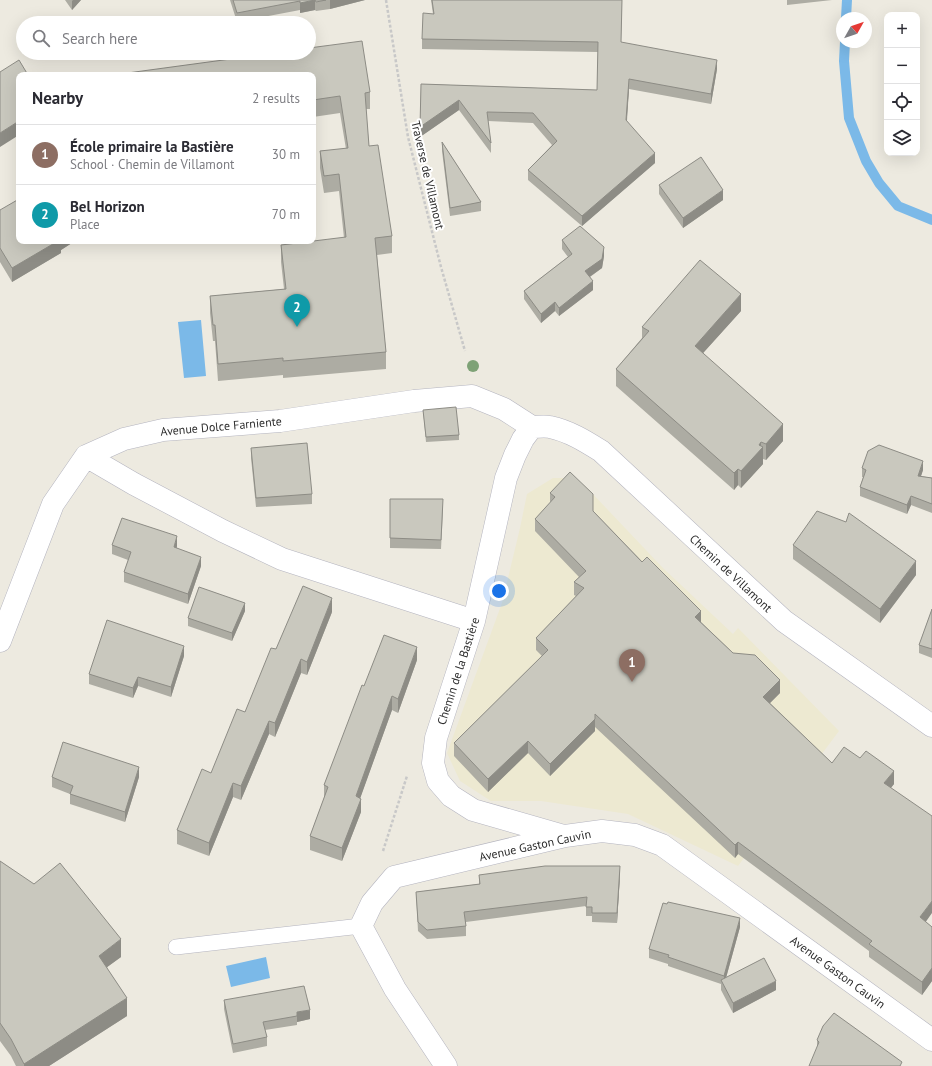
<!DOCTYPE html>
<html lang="en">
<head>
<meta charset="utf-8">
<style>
  body { margin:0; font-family:"PT Sans",sans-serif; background:#f7f7f7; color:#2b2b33 }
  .controls { position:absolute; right:12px; top:12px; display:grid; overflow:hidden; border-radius:8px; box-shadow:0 4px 16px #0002 }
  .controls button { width:36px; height:36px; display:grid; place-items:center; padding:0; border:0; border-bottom:1px solid #e1e1e2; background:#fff; color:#2b2b33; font:20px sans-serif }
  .compass { position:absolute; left:836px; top:12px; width:36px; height:36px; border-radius:50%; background:#fff; box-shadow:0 4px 16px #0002; rotate:50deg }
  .you { position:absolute; left:499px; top:591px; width:14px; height:14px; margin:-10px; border:3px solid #fff; border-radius:50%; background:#1a73e8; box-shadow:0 0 0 6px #1a73e833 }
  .badge { display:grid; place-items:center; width:26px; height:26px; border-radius:50%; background:#111827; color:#fff; font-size:13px; font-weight:700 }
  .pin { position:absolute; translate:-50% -33px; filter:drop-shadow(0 1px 2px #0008) }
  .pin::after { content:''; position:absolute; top:21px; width:14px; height:12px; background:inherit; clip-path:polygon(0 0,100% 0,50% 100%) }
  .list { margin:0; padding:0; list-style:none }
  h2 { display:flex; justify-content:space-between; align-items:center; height:52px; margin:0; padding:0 16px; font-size:17px }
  h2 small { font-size:13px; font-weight:400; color:#7c7c81 }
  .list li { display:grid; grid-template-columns:26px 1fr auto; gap:12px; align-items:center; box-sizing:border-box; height:60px; padding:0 16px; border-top:1px solid #e1e1e2 }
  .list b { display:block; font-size:15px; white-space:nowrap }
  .list p { margin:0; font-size:13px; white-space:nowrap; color:#7c7c81 }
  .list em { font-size:13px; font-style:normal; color:#7c7c81 }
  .icon { flex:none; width:22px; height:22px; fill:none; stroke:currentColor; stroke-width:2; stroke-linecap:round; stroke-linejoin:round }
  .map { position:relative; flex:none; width:932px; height:1066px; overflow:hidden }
  .search { position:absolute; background:#fff; box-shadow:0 4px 16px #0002; left:16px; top:16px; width:300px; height:44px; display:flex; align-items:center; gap:10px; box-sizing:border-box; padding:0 14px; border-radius:22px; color:#7c7c81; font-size:15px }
  .panel { position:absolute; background:#fff; box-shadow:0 4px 16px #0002; left:16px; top:72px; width:300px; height:172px; border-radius:8px }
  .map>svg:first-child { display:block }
  .education { fill:#ede9d1 }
  .water { fill:#7bb9e8 }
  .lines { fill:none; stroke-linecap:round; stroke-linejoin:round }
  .stream { stroke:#7bb9e8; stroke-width:10 }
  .service-casing { stroke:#b4b4bf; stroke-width:16 }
  .minor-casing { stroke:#b4b4bf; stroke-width:23 }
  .path { stroke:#c8c8c8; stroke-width:2.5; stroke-dasharray:3 2; stroke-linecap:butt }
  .service { stroke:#fff; stroke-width:15 }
  .minor { stroke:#fff; stroke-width:22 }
  .tree { fill:#7ea276 }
  .wall { fill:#adaca3 }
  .shaded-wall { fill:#8d8c85 }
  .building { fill:#c9c8be; stroke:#8d8c85 }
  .labels { text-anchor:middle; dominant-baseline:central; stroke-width:4; stroke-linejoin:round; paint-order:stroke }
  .street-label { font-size:12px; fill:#2d2d2d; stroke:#fff }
</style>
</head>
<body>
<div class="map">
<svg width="932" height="1066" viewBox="0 0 932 1066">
  <rect width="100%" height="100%" fill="#edeae0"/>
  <path class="education" d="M553 478H575L589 490 663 568 733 634 738 628 839 731 738 866 628 814 541 801H491L460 781 447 753 502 603 520 528 527 494Z"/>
  <path class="water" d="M201 320 206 376 184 378 178 322Z
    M266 957 270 978 231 987 226 966Z"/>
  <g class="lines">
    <path class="stream" d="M846 18 847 0
      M845 42 844 61 849 118 866 161 879 183 898 206 932 220"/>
    <defs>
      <path id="service" d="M176 947 361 926"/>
      <path id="minor" d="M532 427 523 439 515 455 506 478 474 621 436 738 433 763 438 781 451 796 473 810 564 836
        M532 427C538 427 544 426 550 427 569 431 585 441 601 451L784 621 932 726
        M86 456 134 484 223 531 282 559 474 621
        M0 641 53 504 86 456 124 439 163 430 280 421 414 401 472 396 504 409 532 427
        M446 1066 395 989 361 926 372 903 394 877 565 836 602 831 635 835 662 845 932 1040"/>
    </defs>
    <use href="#service" class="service-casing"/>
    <use href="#minor" class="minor-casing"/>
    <path class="path" d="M386 0 408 137 441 267 465 351
      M383 851 407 776"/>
    <use href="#service" class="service"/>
    <use href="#minor" class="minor"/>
  </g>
  <circle class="tree" cx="473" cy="366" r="6"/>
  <path class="wall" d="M65 0H81L72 10Z
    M230 0H365L330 9 316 11 315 10 300 13V10L237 22Z
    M431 0H622L621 43 717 69 711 104 629 89 627 121 655 163 582 226 528 180V170L552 145 533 123 488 121 491 143V153L459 110 420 137 421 84 597 90 598 52 422 49V39L433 14Z
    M787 0H832L787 5Z
    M313 75 370 92V109H366L369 146 392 236V253L377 255 386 352V369L283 378V375L218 381 215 341H213L210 313V296L284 289 281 262V245L344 238 339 191 324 193 320 168V151L346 149 340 113 313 117Z
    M442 142 481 202V211L450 216 442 151Z
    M659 185 723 200 683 228 659 194Z
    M0 210 19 241H75L61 250V253L12 282 0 262Z
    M562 240 604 256 602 268 590 277 593 290 559 316 555 311 541 323 524 299V291L568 257 562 249Z
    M741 311 703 353 783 441 766 460 763 459V464L741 488 738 485 734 490 616 386V369L642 338V327Z
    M423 410 459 435V440L426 442Z
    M251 448 312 494V504L256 507 251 458Z
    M862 468 923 470 921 476 932 478V513L911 505 907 514 860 496V487L863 477H862Z
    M550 493 593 511 701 622 733 653 780 693 770 703 832 763 894 784 891 788 926 922 932 927V981L922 995 869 957V951L738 854 735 858 595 727V731L550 776 528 753 488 792 454 756V743L542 656 536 650V638L576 596 574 595V582L579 577 535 531V519L550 503Z
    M390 499 443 509 441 549 390 548Z
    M112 545 177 546V548L201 566 188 604 124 582V572L128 560 112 554Z
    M793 545 916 575 880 623 793 559Z
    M932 609V658L919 653V645Z
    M245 611 232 641 188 626V618Z
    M332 612 307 675 301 673 275 737 269 734 241 800 233 797 209 856 177 844V830L211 773 245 712 276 649Z
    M184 656 171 697 138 686 133 698 89 684V674Z
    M417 660 398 713 392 710 360 798 361 812 342 861 310 850V836L324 798V785L364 686Z
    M52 777H139L125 822 70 804V794L52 787Z
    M0 861 121 957 107 967 127 1016 49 1066H16L11 1056 0 1041Z
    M479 875H620L617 923 592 922V916H586V906L466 922V936L427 939 418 931 416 892 479 884Z
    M740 927 726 978 776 990 733 1013 721 990V984L668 966V964L649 958V949Z
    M224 1000 310 1019 297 1022V1025L265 1030 267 1037V1046L233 1053 224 1009Z
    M817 1040 902 1066 817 1048Z"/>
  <path class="shaded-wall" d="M73 0H81L72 10V1Z
    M315 0V10L300 13V3Z
    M330 0H365L330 9Z
    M717 60V69L711 104V94Z
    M629 79V89L626 130V120Z
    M459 100V110L420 137V127Z
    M19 121V135L0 147V133Z
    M655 153V163L582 226V216Z
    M723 190V200L683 228V218Z
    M58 241H75L61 250V253L12 282V268Z
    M604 247V256L602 268 585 280V271Z
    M593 281V290L559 316V308Z
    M741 294V311L695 362V346Z
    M555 302V311L541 323V314Z
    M783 424V441L766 460V444Z
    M761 442V449L763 447V464L741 488V471Z
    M923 461V470L918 485V476Z
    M738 469V485L734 490V473Z
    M911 496V505L907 514V505Z
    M177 536V546L174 556V547Z
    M201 557V566L188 604V594Z
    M916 561V575L880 623V609Z
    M332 598V612L307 675V662Z
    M245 603V611L232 641V633Z
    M701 611V624L695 617Z
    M184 646V656L171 697V687Z
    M417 647V660L398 713V699Z
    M301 659V673L275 737V723Z
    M138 677V686L133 698V688Z
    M780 680V693L763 710V697Z
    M392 696V710L356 810V796Z
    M595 719V731L550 776V764Z
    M269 721V734L241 800V786Z
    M528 741V753L488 792V779Z
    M139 767V777L125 822V812Z
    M894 771V784L884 796V783Z
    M233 783V797L209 856V843Z
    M361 799V812L342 861V848Z
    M738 842V854L735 858V845Z
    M620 866V875L617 923V913Z
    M932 901V913L920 930V917Z
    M740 918V927L724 985V976Z
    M121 939V957L99 973V956Z
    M932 968V981L922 995V982Z
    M776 981V990L733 1013V1003Z
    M127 998V1016L49 1066H24V1064Z
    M310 1010V1019L297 1022V1012Z"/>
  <path class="building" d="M233 0H315L300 3V1L237 13Z
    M315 0H326L316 2Z
    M432 0H622L621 42 717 60 711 94 629 79 626 120 655 153 582 216 528 170 557 141 533 113 487 112 491 143 459 100 420 127 421 84 597 90 598 42 422 39 423 13 434 14Z
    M362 41 370 92 365 93 369 146 378 145 392 236 375 238 386 352 283 361V358L218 364 215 325H213L210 296 286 289 281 245 346 237 339 174 324 176 320 151 348 148 340 96 313 100V75H120V74L275 53H309V48Z
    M19 60 28 75H19V121L0 133V72Z
    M442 142 481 202 450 208Z
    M701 157 723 190 683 218 659 185Z
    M19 199V241H58L12 268 0 248V210Z
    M580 226 604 247 602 259 585 271 593 281 559 308 555 302 541 314 524 291 572 254 562 240Z
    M700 260 741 294 695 346 783 424 766 444 761 442 759 445 763 447 741 471 738 469 734 473 616 369 649 331 642 327Z
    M456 407 459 435 426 437 423 410Z
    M307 443 312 494 256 498 251 448Z
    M879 445 923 461 918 476 932 478V504L911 496 907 505 860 487 866 470 862 468 868 451Z
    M570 472 593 494V511L642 562 647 557 701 611 695 617 733 653 755 655 780 680 763 697 832 763 844 747 860 758 866 751 894 771 884 783 932 816V901L920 917 932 927V968L922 982 869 944 872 941 738 842 735 845 595 714V719L550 764 528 741 488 779 454 743 548 650 536 638 584 588 574 582 586 571 535 519 555 497 550 493Z
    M390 499H443L441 540 390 538Z
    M817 511 846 522 849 513 916 561 880 609 793 545Z
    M122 518 177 536 174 547 201 557 188 594 124 572 131 552 112 545Z
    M303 586 332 598 307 662 301 659 275 723 269 721 241 786 233 783 209 843 177 830 202 769 211 773 237 709 245 712 271 648 276 649Z
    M199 587 245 603 232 633 188 618Z
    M932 609V649L919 645Z
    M107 620 184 646 171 687 138 677 133 688 89 674Z
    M384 635 417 647 398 699 392 696 356 796 361 799 342 848 310 836 328 787 324 785 362 685 364 686Z
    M63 742 139 767 125 812 70 794 73 786 52 777Z
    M0 861 34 884 60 863 121 939 99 956 127 998 24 1064 11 1039 0 1023Z
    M545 866H620L617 913H592V907H586L587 897 464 912 466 926 427 930 418 922 416 892 480 884 479 875Z
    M668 902 740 918 724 976 668 957 669 955 649 949 663 903 667 904Z
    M764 958 776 981 733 1003 721 980Z
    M304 986 310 1010 297 1012V1016L263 1022 267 1037 233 1044 224 1000Z
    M834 1013 902 1062 900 1066H809L819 1042 817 1040 823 1026Z"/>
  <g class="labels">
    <g class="street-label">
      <text transform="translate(428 175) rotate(77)">Traverse de Villamont</text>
      <text transform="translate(221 426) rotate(-5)">Avenue Dolce Farniente</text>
      <text transform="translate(731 573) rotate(43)">Chemin de Villamont</text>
      <text transform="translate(458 671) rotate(-72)">Chemin de la Bastière</text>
      <text transform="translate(535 845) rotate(-12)">Avenue Gaston Cauvin</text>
      <text transform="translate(838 972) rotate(36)">Avenue Gaston Cauvin</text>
    </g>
  </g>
</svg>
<div class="controls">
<button>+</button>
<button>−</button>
<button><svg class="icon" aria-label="locate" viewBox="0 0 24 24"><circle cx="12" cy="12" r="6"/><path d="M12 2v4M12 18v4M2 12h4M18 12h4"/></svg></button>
<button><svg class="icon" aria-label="layers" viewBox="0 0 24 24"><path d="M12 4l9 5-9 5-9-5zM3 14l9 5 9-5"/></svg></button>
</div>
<svg class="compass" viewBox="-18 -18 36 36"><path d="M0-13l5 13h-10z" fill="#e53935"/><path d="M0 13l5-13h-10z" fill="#7c7c81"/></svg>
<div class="you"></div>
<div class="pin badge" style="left:632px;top:682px;background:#8d6e63">1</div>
<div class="pin badge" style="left:297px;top:327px;background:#0f9aa8">2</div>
<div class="search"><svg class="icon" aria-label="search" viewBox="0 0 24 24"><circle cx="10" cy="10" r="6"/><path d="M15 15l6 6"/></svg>Search here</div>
<section class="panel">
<h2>Nearby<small>2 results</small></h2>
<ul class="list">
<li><span class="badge" style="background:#8d6e63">1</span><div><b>École primaire la Bastière</b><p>School · Chemin de Villamont</p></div><em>30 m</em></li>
<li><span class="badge" style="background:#0f9aa8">2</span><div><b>Bel Horizon</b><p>Place</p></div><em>70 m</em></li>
</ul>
</section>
</div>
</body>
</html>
